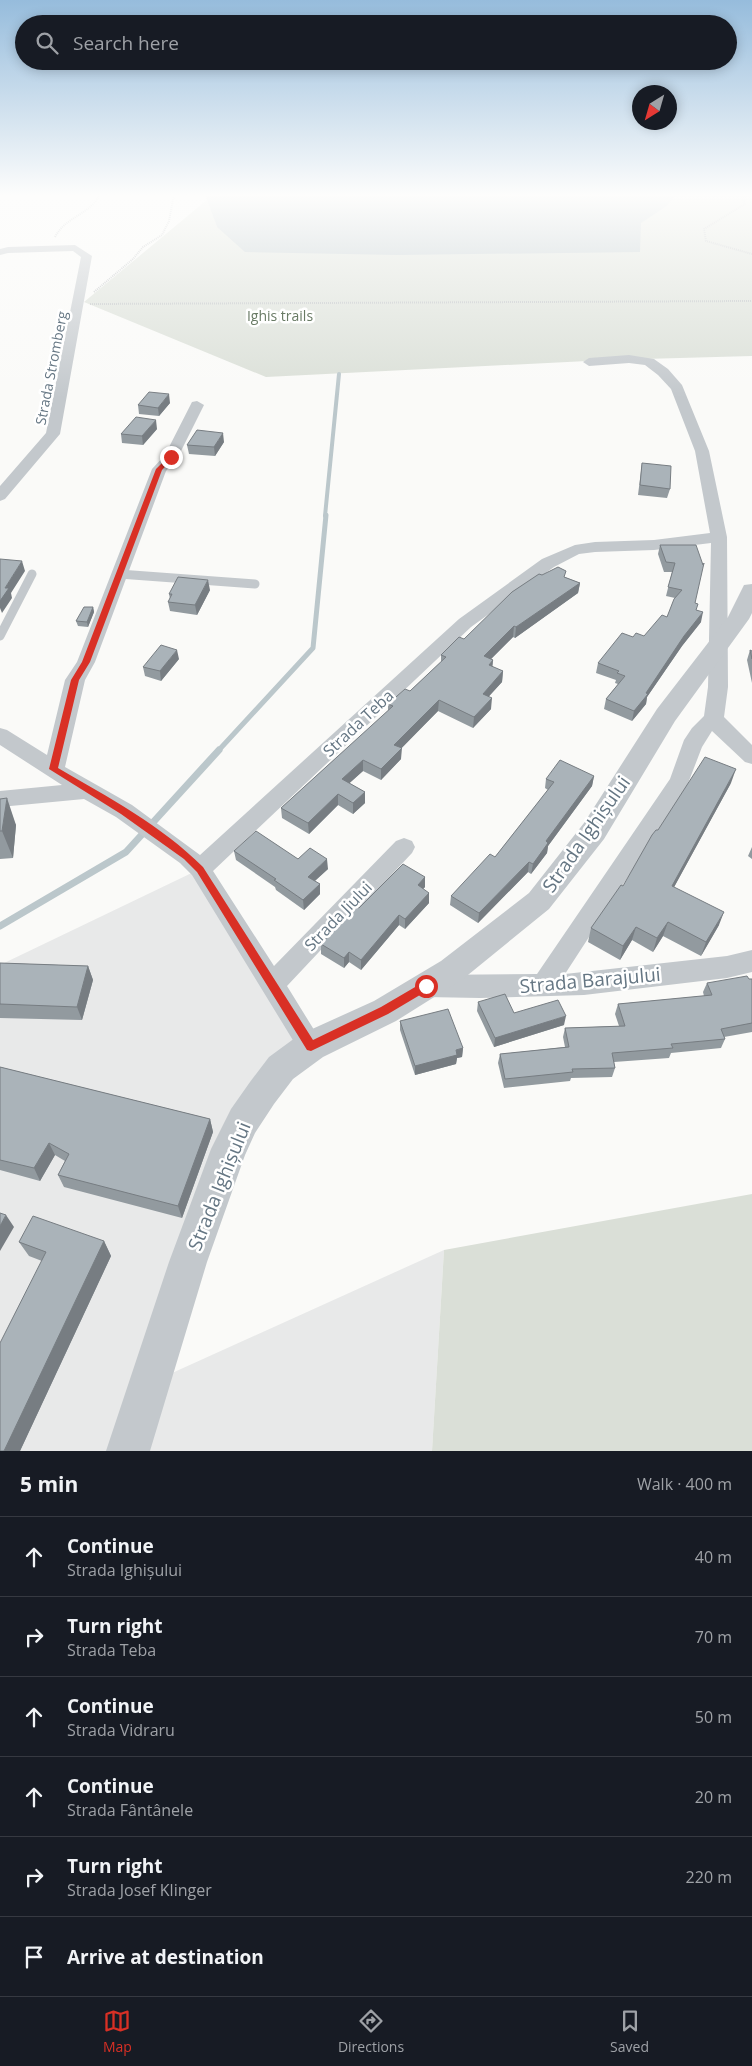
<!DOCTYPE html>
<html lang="en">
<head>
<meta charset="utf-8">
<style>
  body { margin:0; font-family:"Open Sans",sans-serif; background:#20242c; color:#f1f3f6 }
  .compass { position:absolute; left:632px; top:85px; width:45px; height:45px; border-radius:50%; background:#171b24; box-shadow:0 2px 12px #0003; rotate:217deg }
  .stop { position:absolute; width:15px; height:15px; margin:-11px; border:4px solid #d93025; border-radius:50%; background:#fff }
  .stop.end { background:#d93025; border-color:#fff; box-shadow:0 1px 5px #0008 }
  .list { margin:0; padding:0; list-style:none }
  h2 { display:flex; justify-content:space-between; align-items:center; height:65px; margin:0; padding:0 20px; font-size:21px }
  h2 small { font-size:16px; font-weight:400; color:#9ea1a6 }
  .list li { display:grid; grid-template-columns:32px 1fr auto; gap:15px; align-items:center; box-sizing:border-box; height:80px; padding:0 20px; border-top:1px solid #363941 }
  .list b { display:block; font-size:19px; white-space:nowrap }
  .list p { margin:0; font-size:16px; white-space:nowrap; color:#9ea1a6 }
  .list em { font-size:16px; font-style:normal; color:#9ea1a6 }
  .icon { flex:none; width:28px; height:28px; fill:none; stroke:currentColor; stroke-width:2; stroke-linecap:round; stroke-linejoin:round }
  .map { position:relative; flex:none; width:752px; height:1451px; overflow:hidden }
  .search { position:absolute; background:#171b24; box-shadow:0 2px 12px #0003; left:15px; right:15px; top:15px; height:55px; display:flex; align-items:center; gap:12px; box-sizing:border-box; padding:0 18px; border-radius:28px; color:#9ea1a6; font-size:19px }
  .sheet { height:545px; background:#171b24 }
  nav { display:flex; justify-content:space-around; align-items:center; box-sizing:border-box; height:70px; border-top:1px solid #363941; background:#171b24; font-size:14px; color:#9ea1a6 }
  nav a { display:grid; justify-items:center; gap:2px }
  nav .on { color:#d93025 }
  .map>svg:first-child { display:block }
  .built { fill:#e8e9e9 }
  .green { fill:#dadfd7 }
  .water { fill:#bbc7cb }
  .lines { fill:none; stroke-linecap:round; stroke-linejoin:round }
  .stream-far2 { stroke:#bbc7cb; stroke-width:4 }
  .stream-far1 { stroke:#bbc7cb; stroke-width:5 }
  .stream { stroke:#bbc7cb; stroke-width:7 }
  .path { stroke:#bbbfc2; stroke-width:2; stroke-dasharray:1 1; stroke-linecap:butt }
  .service { stroke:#c3c8cc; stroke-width:9 }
  .minor { fill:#c3c8cc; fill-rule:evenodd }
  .tertiary { fill:#c3c8cc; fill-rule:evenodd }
  .wall { fill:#929a9f }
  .shaded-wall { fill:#777d82 }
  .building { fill:#aab3b9; stroke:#777d82 }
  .route { fill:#d93025 }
  .labels { text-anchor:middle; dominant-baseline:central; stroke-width:5; stroke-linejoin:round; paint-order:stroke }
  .far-park-label { font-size:14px; fill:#687a64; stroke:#fff }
  .far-street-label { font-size:14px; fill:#657683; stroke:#fff }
  .street-label { font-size:16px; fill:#657683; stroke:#fff }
  .near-street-label { font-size:19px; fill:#657683; stroke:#fff }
</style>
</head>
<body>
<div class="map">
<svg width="752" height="1451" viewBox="0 0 752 1451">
  <rect width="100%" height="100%" fill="#fafaf8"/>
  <path class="built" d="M200 869 311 1046 281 1068 150 1383 444 1250 432 1451H0V965Z"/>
  <path class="green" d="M677 194H752V356L607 360 266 377 84 302 208 199 217 227 640 252V223L667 206Z
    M752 1194V1451H432L444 1250Z"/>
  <path class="water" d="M205 194H677L667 206 641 223 640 252 397 255 245 252 217 227Z"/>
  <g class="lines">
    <path class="stream-far2" d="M325 516 339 374"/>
    <path class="stream-far1" d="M218 751 313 648 326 515"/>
    <path class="stream" d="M0 926 126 852 219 750"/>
    <path class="path" d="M741 194 745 204 704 229 706 241 752 254
      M55 237C66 216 90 215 100 194
      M94 292 133 259 143 247 162 235 169 221 174 194
      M90 304 752 301"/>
    <path class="service" d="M119 574 255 584
      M0 636 32 574"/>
    <path class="minor" d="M75 245 92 256 60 434 5 499 0 501V486L46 433 81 257 73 251 8 253 0 255V249L8 247Z
      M629 355 654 359 668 369 682 385 709 451 727 537 728 687 724 717 752 745V764L745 762 712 731 702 747 687 786 565 974 727 956 752 950V972L727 978 584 995 480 998 426 997 417 994 413 986 417 978 426 975 537 974 670 779 684 740 692 728 704 716 708 687 711 543 654 550 595 552 579 554 554 567 471 627 213 871 274 966 396 841 404 838 412 841 415 847 412 853 287 986 324 1046 320 1055 311 1058 302 1055 192 875 180 863 116 817 84 799 0 807V791L62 785 0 745V728L7 730 47 755 65 680 77 662 152 469 165 455 192 402 197 401 204 405 178 457 166 471 95 662 85 680 65 767 132 805 200 855 459 619 542 559 575 545 595 542 654 540 710 533 695 451 671 389 658 375 645 365 629 363 589 366 583 362 589 358Z"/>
    <path class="tertiary" d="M752 584V613L749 619 675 721 604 839 549 909 463 979 396 1021 323 1057 293 1079 274 1104 255 1133 245 1155 207 1262 150 1451H106L169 1262 211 1149 231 1109 250 1082 269 1057 299 1035 374 1001 441 961 529 893 584 823 657 709 728 617 744 585Z"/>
  </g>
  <path class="wall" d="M170 403 159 416 139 414 138 405Z
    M157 429 143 445 122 443 121 434Z
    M224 442 215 456 189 454 187 445Z
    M642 463 670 489 667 498 638 495Z
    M660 545H696L695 603 696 610 701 622 682 646 647 697 646 704 632 721 604 709 606 699 618 684 615 683 616 680 596 673 598 663 633 637 644 636 667 617 675 598 666 596 672 572H664L658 554Z
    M542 575 565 577 580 583 578 593 515 638 513 637 491 659 493 660 492 667 503 671 502 682 489 696 491 709 473 728 438 711 401 748V759L381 780 363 771 349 783 365 792V803L353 814 338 805 309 834 282 818 281 808 388 711V704L410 691 441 662V655L464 639Z
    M210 590 197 615 170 611 168 602 170 599 169 594Z
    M93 607 94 612 88 627 78 626 76 621Z
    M750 650 752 651V683L747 660Z
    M179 659 161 681 145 676 143 667Z
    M594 776 592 786 548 846 547 853 531 874 528 872 478 923 450 905 451 896 495 857 548 790 545 788 546 779Z
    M731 783 674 887 719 925 701 956 663 936 653 952 632 940 620 960 588 942 591 928 623 886Z
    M0 799 16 825 13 858 0 859Z
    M752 847V859L748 856Z
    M234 851 298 859 328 869 315 881 320 884V894L304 910 276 890 275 887 236 860Z
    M425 877V887L423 889 429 903 405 929 399 925 361 970 349 962 344 968 321 954V944L359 908Z
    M0 963 88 966 93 980 82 1020 0 1018Z
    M752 979V1032L724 1037 725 1039 721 1048 671 1053 669 1058 614 1062 615 1068 612 1077 571 1078 570 1081 504 1088 498 1063 500 1054 565 1047 563 1037 565 1028 619 1026 615 1014 618 1004 704 996 703 992 707 983Z
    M478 1002 514 1013 564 1025 494 1047 477 1011Z
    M400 1021 463 1048 462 1057 457 1058 456 1064 415 1075 400 1030Z
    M0 1067 210 1119 213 1132 182 1218 64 1187 58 1175 65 1161 55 1155 40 1181 0 1170Z
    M104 1241 111 1256 20 1451H0L42 1261 29 1256 19 1242Z"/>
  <path class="shaded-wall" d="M169 394 170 403 159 416 158 408Z
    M156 420 157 429 143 445 142 436Z
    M223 433 224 442 215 456 214 447Z
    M22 561 25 571 11 593 12 598 2 613 0 608V601L5 588Z
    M208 580 210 590 197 615 195 605Z
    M580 583 578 593 515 638 516 627Z
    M93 607 94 612 88 627 87 622Z
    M703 612 701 622 682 646 647 697 646 704 632 721 634 711 684 636Z
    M514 626 513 637 483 667 484 656Z
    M177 650 179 659 161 681 160 671Z
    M493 660 492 671 489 665Z
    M503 671 502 682 482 704 483 694Z
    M492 698 491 709 473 728 474 717Z
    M439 700 438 711 394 756V745Z
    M402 748 401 759 381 780V769Z
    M363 760V771L342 790V779Z
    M736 769 731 783 667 900 672 886Z
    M594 776 592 786 548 846 547 853 531 874 533 864 546 841Z
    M365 792V803L353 814V803Z
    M338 794V805L309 834 308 823Z
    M7 798 16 825 13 858 2 831Z
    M327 859 328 869 309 886 308 877Z
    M529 862 528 872 478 923 479 913Z
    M425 877V887L417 895 418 885Z
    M320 884V894L304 910 303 900Z
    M429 893V903L405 929V919Z
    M724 912 719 925 701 956 706 942Z
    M399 915V925L361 970V960Z
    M668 922 663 936 653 952 657 938Z
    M636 927 632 940 620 960 623 946Z
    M349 952V962L344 968V958Z
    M88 966 93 980 82 1020 77 1007Z
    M566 1016 564 1025 494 1047 495 1038Z
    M463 1048 462 1057 457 1058 456 1064 415 1075V1066Z
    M210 1119 213 1132 182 1218 178 1206Z
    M49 1143 55 1155 40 1181 34 1168Z
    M6 1215 14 1227 0 1251V1226Z
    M104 1241 111 1256 20 1451H4Z"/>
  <path class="building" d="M149 392 169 394 158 408 138 405Z
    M136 417 156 420 142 436 121 434Z
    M197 430 223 433 214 447 187 445Z
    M642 463 671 466 670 489 640 485Z
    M660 545H696L703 565 704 563 695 603 698 604 696 610 703 612 684 636 646 693 648 694 634 711 606 699 625 676 617 673 619 671 598 663 622 633 633 637 636 633 644 636 662 615 667 617 674 599 682 590 668 587 675 563 666 562Z
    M0 559 22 561 5 588H9L0 601Z
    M558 567 566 571 564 577 580 583 516 627 514 626 484 656 493 660 489 665 503 671 483 694 492 698 474 717 439 700 394 745 402 748 381 769 363 760 342 779 365 792 353 803 338 794 308 823 281 808 393 706 388 704 405 689 410 691 446 657 441 655 459 637 464 639 512 592 539 574 542 575Z
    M178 577 208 580 195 605 168 602 172 594H169Z
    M84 607H93L87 622 76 621Z
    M161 645 177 650 160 671 143 667Z
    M750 650 752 651V659Z
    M705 757 736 769 672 886 724 912 706 942 668 922 657 938 636 927 623 946 591 928 621 885 623 886 652 835 656 830H658Z
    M560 760 594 776 546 841 548 843 533 864 529 862 479 913 451 896 490 854 495 857 554 782 546 779Z
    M7 798 2 831H0V799Z
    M256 831 298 859 310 848 327 859 308 877 320 884 303 900 274 880 276 879 234 851Z
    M403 864 425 877 418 885 429 893 405 919 399 915 361 960 349 952 344 958 321 944 355 906 359 908Z
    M0 963 88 966 77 1007 0 1004Z
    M747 976 749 979H752V1023L721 1029 725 1039 671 1044 673 1048 612 1053 615 1068 572 1069 573 1072 505 1079 500 1054 569 1047 565 1028 625 1026 618 1004 712 995 707 983Z
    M505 994 514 1013 558 1000 566 1016 495 1038 478 1002Z
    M448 1009 463 1048 456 1050 457 1055 415 1066 400 1021Z
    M0 1067 210 1119 178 1206 58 1175 69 1154 49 1143 34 1168 0 1160Z
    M0 1213 6 1215 0 1226Z
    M33 1216 104 1241 4 1451H0V1343L46 1252 19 1242Z"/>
  <linearGradient id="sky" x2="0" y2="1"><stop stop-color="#96bcdc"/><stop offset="0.49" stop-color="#fdfdfc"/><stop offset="1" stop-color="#fdfdfc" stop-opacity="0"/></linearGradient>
  <rect width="752" height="398" fill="url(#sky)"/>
  <path class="route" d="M169 456 174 457 162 470 90 662 79 680 58 768C108 797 162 826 203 867L313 1040 381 1007 422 983H430V989L388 1014 311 1051 307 1050 197 872 184 859 121 814 49 769 71 680 82 662 156 469Z"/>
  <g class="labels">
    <g class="far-park-label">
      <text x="280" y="315">Ighis trails</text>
    </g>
    <g class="far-street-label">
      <text transform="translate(51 368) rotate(-79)">Strada Stromberg</text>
    </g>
    <g class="street-label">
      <text transform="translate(358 723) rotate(-43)">Strada Teba</text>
      <text transform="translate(338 916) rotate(-46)">Strada Jiului</text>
    </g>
    <g class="near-street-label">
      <text transform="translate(586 834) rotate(-55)">Strada Ighișului</text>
      <text transform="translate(590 980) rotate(-5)">Strada Barajului</text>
      <text transform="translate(219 1186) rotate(-68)">Strada Ighișului</text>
    </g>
  </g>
</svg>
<svg class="compass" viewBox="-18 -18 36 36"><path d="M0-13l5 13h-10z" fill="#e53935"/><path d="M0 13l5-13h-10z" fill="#9ea1a6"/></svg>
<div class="stop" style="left:426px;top:986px"></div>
<div class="stop end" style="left:171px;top:457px"></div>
<div class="search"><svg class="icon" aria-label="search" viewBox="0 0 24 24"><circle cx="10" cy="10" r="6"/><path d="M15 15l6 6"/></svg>Search here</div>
</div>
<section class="sheet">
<h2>5 min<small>Walk · 400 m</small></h2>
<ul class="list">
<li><svg class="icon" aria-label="ahead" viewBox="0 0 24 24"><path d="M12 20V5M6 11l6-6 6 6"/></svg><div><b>Continue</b><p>Strada Ighișului</p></div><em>40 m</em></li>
<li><svg class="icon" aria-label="right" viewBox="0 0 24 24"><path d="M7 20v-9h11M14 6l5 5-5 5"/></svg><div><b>Turn right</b><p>Strada Teba</p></div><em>70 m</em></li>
<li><svg class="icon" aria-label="ahead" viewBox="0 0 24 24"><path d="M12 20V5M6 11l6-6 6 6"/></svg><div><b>Continue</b><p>Strada Vidraru</p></div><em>50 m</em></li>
<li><svg class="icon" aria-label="ahead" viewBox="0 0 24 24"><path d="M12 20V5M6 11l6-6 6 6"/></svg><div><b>Continue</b><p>Strada Fântânele</p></div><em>20 m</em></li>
<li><svg class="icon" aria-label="right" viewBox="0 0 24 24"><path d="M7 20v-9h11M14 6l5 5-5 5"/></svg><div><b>Turn right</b><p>Strada Josef Klinger</p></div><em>220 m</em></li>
<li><svg class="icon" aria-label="arrive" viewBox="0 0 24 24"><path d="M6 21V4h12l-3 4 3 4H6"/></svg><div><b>Arrive at destination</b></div></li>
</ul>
</section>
<nav>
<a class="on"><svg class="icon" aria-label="map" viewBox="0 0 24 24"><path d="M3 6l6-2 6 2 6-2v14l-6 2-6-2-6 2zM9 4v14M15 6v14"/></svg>Map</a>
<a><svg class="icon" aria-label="directions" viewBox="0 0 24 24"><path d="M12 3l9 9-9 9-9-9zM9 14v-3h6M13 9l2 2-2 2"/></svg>Directions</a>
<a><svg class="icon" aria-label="saved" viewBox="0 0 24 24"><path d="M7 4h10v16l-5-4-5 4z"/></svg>Saved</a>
</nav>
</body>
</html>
